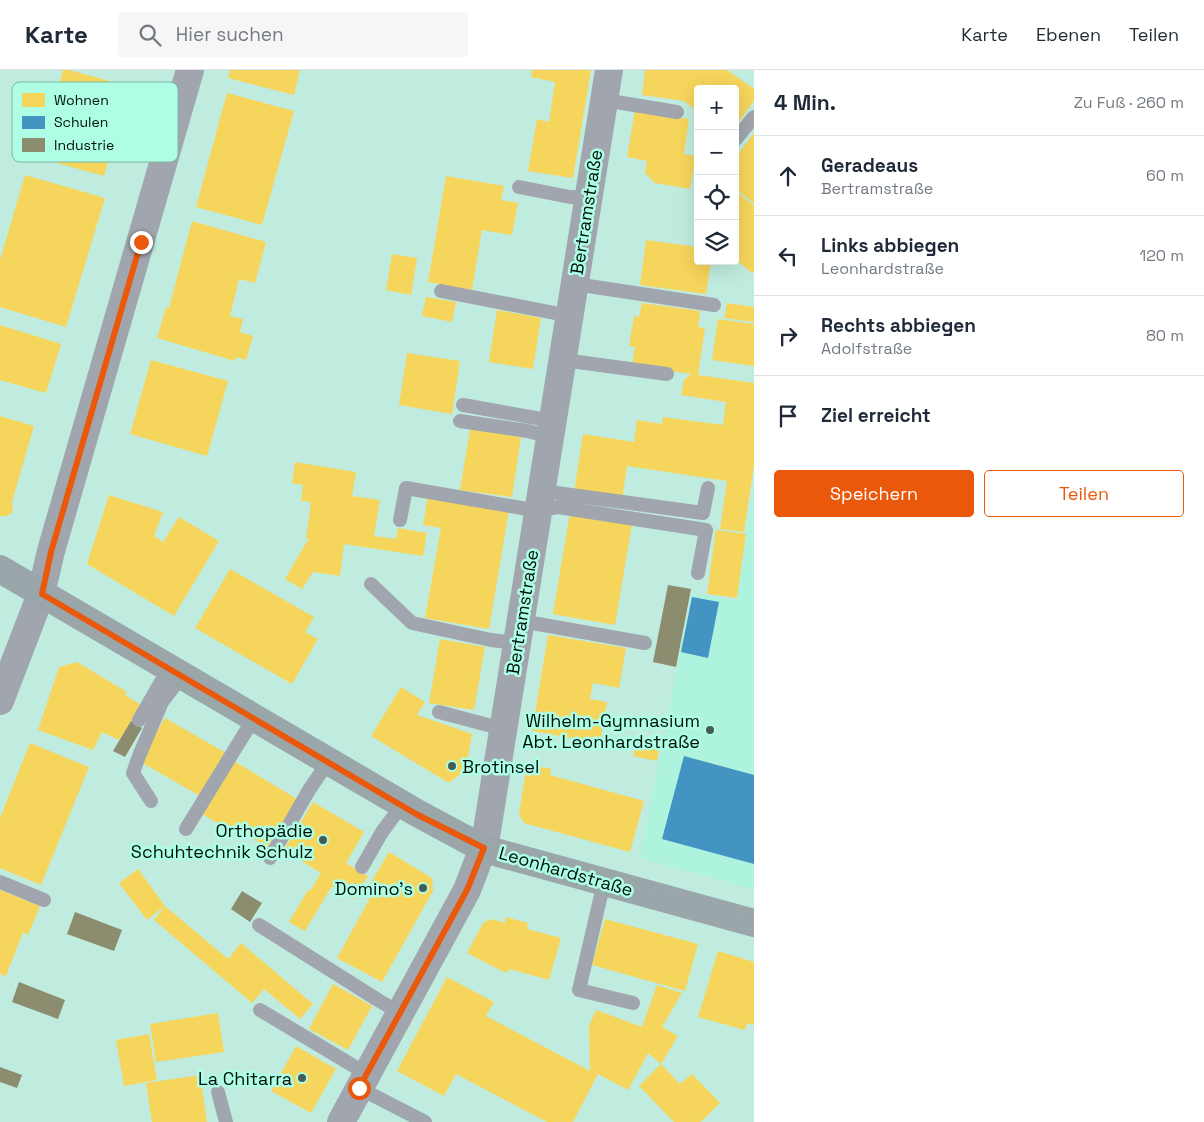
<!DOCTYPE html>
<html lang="de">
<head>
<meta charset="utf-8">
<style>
  body { margin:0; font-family:"Space Grotesk",sans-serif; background:#f6f6f7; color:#1f2937 }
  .controls { position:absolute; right:15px; top:15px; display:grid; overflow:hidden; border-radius:5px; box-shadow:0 5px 20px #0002 }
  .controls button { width:45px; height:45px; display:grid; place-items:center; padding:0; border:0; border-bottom:1px solid #e0e1e3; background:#fff; color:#1f2937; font:25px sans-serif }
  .stop { position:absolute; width:15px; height:15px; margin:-11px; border:4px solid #ea580c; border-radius:50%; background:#fff }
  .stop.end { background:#ea580c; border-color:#fff; box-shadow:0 1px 5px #0008 }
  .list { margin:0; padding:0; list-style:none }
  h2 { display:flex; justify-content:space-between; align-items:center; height:65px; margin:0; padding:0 20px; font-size:21px }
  h2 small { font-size:16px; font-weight:400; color:#747a83 }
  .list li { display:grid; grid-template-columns:32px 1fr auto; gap:15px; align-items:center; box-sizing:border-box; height:80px; padding:0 20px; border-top:1px solid #e0e1e3 }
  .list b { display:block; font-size:19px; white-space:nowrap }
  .list p { margin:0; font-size:16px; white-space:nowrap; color:#747a83 }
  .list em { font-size:16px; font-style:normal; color:#747a83 }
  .actions { display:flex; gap:10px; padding:15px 20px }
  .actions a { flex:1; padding:11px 0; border:1px solid #ea580c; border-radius:5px; text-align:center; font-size:18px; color:#ea580c }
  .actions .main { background:#ea580c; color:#fff }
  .icon { flex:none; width:28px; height:28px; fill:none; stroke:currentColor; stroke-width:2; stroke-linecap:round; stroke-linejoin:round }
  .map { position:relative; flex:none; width:754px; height:1052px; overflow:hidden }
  header { display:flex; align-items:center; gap:30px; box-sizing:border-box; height:70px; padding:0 25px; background:#fff; border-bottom:1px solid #e0e1e3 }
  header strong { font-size:24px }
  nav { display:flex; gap:28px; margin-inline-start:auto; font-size:18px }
  .search { width:350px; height:45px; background:#f6f6f7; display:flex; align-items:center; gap:12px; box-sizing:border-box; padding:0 18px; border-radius:5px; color:#747a83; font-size:19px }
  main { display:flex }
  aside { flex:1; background:#fff }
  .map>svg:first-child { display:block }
  .built { fill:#adf3de }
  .homes { fill:#f6d55c }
  .schools { fill:#4393c3 }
  .industry { fill:#8c8c6e }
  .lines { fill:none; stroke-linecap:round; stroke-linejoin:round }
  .lane { stroke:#a1a6ae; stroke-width:14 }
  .street { stroke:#a1a6ae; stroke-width:28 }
  .secondary { stroke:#9ba6ab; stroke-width:28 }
  .tram { stroke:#96aaa8; stroke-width:1 }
  .route { stroke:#ea580c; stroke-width:6 }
  .poi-dot { fill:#435d55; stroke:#aefee6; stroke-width:2 }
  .labels { text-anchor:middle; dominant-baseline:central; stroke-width:5; stroke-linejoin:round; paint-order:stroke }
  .street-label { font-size:18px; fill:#00100b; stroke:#aefee6 }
  .poi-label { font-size:18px; fill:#00100b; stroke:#aefee6; text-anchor:end }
  .key { fill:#aefee6; stroke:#7ab7a4; stroke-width:1 }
  .key-label { font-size:14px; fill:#00100b }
</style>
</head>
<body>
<header>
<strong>Karte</strong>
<div class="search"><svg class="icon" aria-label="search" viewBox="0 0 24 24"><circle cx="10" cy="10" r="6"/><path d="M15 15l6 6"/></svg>Hier suchen</div>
<nav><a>Karte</a><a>Ebenen</a><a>Teilen</a></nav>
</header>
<main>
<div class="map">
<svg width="754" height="1052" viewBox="0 0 754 1052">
  <rect width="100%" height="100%" fill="#c0ecdf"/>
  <path class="built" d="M754 413V819L640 788 692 523 737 531Z"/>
  <path class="homes" d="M63 0H69L128 16 104 106 39 88Z
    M230 0H300L294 25 228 8Z
    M532 0H591L573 108 528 101 537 49 549 52 555 12 531 7Z
    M645 0H727L754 19V31L735 57V19H698V42L684 31 642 25Z
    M227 23 294 41 262 155 196 137Z
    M635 40 689 49 684 84 696 86 690 119 655 113 645 103 647 91 627 87Z
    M754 63V133L735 119V88Z
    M25 105 105 128 66 257 0 237V190Z
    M446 106 504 116 501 130 518 133 512 165 482 160 472 220 428 212Z
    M735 121 754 135V201L752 203 735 189Z
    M192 151 266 172 255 213 239 209 230 246 243 249 240 262 253 266 246 290 236 287 235 291 157 268 166 237 169 238Z
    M646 170 698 177V191H711L706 224 640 215Z
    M392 184 417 188 411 225 386 220Z
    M426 227 456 232 452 252 422 246Z
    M642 233 700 241 698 257 705 258 698 305 754 313V395L744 462 720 459 727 411 627 396 622 430 574 423 583 364 634 372 637 350 662 354 663 347 723 355 726 332 681 325 684 310 691 304 632 295 635 277 629 276 634 246 639 247Z
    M727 233 754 237V252L724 248Z
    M497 240 541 248 533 299 489 292Z
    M718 249 754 254V296L712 290Z
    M0 255 61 274 46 323 0 310Z
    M407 283 460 291 452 344 399 335Z
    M151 290 228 311 207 386 130 364Z
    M0 346 34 356 12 432 13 442 7 446H0Z
    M470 359 521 367 512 427 460 420Z
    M295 392 356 402 352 426 380 430 374 466 396 469 398 458 427 463 423 486 344 474 340 506 313 502 302 519 285 509 309 468H306L311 432 301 431 303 415 292 413Z
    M109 425 163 442 154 466 163 472 179 447 219 471 174 546 87 494Z
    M428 426 509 440 489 559 425 548 441 458 423 455Z
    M570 443 632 454 615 555 553 544Z
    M716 460 746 464 737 528 707 524Z
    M230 499 314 547 305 562 318 569 292 614 195 558Z
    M548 565 626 578 619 618 593 613 590 629 607 632 600 673 532 661Z
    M440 569 485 577 474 640 429 633Z
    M77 592 127 622 125 625 143 636 133 653 131 651 119 670 102 662 93 680 38 660 59 597Z
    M401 617 425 632 417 645 472 664 466 699 449 713 371 666Z
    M165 648 226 683 200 726 139 691Z
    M637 670 660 675 657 691 633 686Z
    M30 673 89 697 41 815 0 798V748Z
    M234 691 297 729 268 777 231 756 229 760 202 744Z
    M527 694 551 699 550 705 644 731 630 782 524 753 519 744Z
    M313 732 364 762 346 793 368 806 354 829 332 816 305 861 289 852 308 820 310 821 321 803 284 780Z
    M389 782 432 808 433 821 382 912 337 888 375 819 369 816Z
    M138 799 165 836 147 850 119 813Z
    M0 820 40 836 28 865 23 862 6 906 0 904Z
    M165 836 228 889 241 873 313 934 300 949 264 919 252 933 154 850Z
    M506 847 528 853 527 859 561 868 549 910 510 899 506 903 467 883 483 853 491 849 505 853Z
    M605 849 698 874 685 921 592 895Z
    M718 881 754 892V955L747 953 745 960 698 947Z
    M447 907 494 932 486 946 590 1001 589 956 596 940 642 957 657 915 682 923 662 957 678 966 661 994 648 983 628 1020 598 1004 573 1052H547L456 1004 444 1026 397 1001Z
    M333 914 372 936 348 980 309 959Z
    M218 943 224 982 156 992 150 954Z
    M149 964 157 1010 124 1016 116 970Z
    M296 976 336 999 311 1043 271 1021Z
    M661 994 680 1014 692 1004 720 1033 701 1052H674L639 1016Z
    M200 1005 207 1052H152L146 1013Z"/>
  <path class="schools" d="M692 527 719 532 708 588 681 582Z
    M684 686 754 705V794L662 769Z"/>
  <path class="industry" d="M668 515 691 519 676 597 653 592Z
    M131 651 142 658 125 687 113 681Z
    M242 821 262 833 250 852 231 839Z
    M75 842 122 860 114 881 67 864Z
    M19 912 65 930 58 949 12 932Z
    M0 997 22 1005 17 1018 0 1012Z"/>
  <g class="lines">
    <path class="lane" d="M604 30 677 42
      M735 70 754 47
      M519 117 570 127 589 128
      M575 214 714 235
      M441 221 570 246
      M563 290 667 304
      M463 335 553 351
      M460 351 528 361 550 367
      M542 421 703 443 708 418
      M400 450 406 418 539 441 558 437 706 460 698 503
      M371 514 412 553 491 570 517 573
      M521 551 645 573
      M439 642 503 659
      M139 650 169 598
      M151 731 133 703 139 686 162 632 182 606
      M186 759 254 648
      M270 788 309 720 328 692
      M362 797 382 762 402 735
      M0 812 44 830
      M604 812 579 920 633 933
      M259 855 378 930 400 943
      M260 940 367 1004
      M359 1018 425 1052
      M218 1022 226 1052"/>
    <path class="street" d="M0 631 41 524 51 481 190 0
      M341 1052 467 820 485 773 609 0"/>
    <path class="secondary" d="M0 499 417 743 484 779 754 853"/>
    <path class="tram" d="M0 490 419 740 485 773 754 847
      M0 506 40 528 414 750 481 783 754 859"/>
  </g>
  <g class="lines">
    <path class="route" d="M141 172 51 482 42 524 416 744 484 778 467 820 359 1018"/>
  </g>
  <g class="poi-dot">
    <circle cx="710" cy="660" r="5"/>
    <circle cx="452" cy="696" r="5"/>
    <circle cx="323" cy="770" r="5"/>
    <circle cx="423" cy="818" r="5"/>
    <circle cx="302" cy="1008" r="5"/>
  </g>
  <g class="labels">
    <g class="street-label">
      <text transform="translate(586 142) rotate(-81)">Bertramstraße</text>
      <text transform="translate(522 542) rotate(-81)">Bertramstraße</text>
      <text transform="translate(566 801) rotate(16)">Leonhardstraße</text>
    </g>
    <g class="poi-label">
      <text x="700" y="650">Wilhelm-Gymnasium<tspan x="700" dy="21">Abt. Leonhardstraße</tspan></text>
      <text x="462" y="696" text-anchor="start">Brotinsel</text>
      <text x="313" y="760">Orthopädie<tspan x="313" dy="21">Schuhtechnik Schulz</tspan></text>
      <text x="413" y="818">Domino's</text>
      <text x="292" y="1008">La Chitarra</text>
    </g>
  </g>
  <rect x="12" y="12" width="166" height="80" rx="8" class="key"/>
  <rect x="22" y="23" width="23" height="14" fill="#f6d55c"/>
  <rect x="22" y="46" width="23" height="13" fill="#4393c3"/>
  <rect x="22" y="68" width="23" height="14" fill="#8c8c6e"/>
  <g class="key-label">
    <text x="54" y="35">Wohnen</text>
    <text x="54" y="57">Schulen</text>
    <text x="54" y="80">Industrie</text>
  </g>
</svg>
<div class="controls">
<button>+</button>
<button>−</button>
<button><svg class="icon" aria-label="locate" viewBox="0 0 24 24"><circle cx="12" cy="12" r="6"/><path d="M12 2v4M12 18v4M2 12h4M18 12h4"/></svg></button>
<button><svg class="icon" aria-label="layers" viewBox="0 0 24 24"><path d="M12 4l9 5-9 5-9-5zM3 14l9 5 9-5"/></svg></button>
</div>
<div class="stop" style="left:359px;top:1018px"></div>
<div class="stop end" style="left:141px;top:172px"></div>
</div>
<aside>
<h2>4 Min.<small>Zu Fuß · 260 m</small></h2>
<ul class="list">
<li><svg class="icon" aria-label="ahead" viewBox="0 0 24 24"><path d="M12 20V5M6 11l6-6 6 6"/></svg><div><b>Geradeaus</b><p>Bertramstraße</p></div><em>60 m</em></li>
<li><svg class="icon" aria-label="left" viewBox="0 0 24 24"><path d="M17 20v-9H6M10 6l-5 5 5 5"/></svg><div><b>Links abbiegen</b><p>Leonhardstraße</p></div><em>120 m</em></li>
<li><svg class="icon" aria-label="right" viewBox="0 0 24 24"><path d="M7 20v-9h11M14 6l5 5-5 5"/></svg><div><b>Rechts abbiegen</b><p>Adolfstraße</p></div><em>80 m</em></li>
<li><svg class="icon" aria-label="arrive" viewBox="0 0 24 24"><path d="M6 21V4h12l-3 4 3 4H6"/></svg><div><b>Ziel erreicht</b></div></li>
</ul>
<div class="actions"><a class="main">Speichern</a><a>Teilen</a></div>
</aside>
</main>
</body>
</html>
